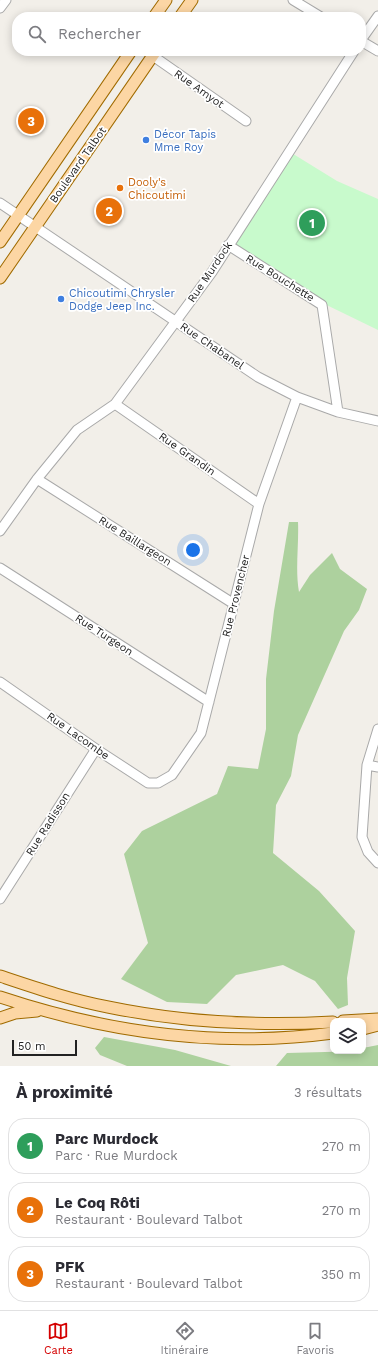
<!DOCTYPE html>
<html lang="fr">
<head>
<meta charset="utf-8">
<style>
  body { margin:0; font-family:"Work Sans",sans-serif; background:#f2f2f3; color:#2b2b33 }
  .controls { position:absolute; right:12px; bottom:12px; display:grid; overflow:hidden; border-radius:8px; box-shadow:0 2px 10px #0003 }
  .controls button { width:36px; height:36px; display:grid; place-items:center; padding:0; border:0; border-bottom:1px solid #e1e1e2; background:#fff; color:#2b2b33; font:20px sans-serif }
  .scale { position:absolute; left:12px; bottom:10px; width:65px; box-sizing:border-box; padding-left:4px; border:2px solid #222; border-top:0; font-size:11px; line-height:14px; white-space:nowrap; color:#222; -webkit-text-stroke:3px #fff; paint-order:stroke }
  .you { position:absolute; left:193px; top:550px; width:14px; height:14px; margin:-10px; border:3px solid #fff; border-radius:50%; background:#1a73e8; box-shadow:0 0 0 6px #1a73e833 }
  .badge { display:grid; place-items:center; width:26px; height:26px; border-radius:50%; background:#d40000; color:#fff; font-size:13px; font-weight:700 }
  .pin { position:absolute; translate:-50% -50%; border:2px solid #fff; box-shadow:0 1px 4px #0006 }
  .list { margin:0; padding:0; list-style:none }
  h2 { display:flex; justify-content:space-between; align-items:center; height:52px; margin:0; padding:0 16px; font-size:17px }
  h2 small { font-size:13px; font-weight:400; color:#7c7c81 }
  .list li { display:grid; grid-template-columns:26px 1fr auto; gap:12px; align-items:center; box-sizing:border-box; height:56px; margin:0 8px 8px; padding:0 8px; border:1px solid #e1e1e2; border-radius:16px }
  .list b { display:block; font-size:15px; white-space:nowrap }
  .list p { margin:0; font-size:13px; white-space:nowrap; color:#7c7c81 }
  .list em { font-size:13px; font-style:normal; color:#7c7c81 }
  .icon { flex:none; width:22px; height:22px; fill:none; stroke:currentColor; stroke-width:2; stroke-linecap:round; stroke-linejoin:round }
  .map { position:relative; flex:none; width:378px; height:1066px; overflow:hidden }
  .search { position:absolute; background:#fff; box-shadow:0 2px 10px #0003; left:12px; right:12px; top:12px; height:44px; display:flex; align-items:center; gap:10px; box-sizing:border-box; padding:0 14px; border-radius:16px; color:#7c7c81; font-size:15px }
  .sheet { height:244px; background:#fff }
  nav { display:flex; justify-content:space-around; align-items:center; box-sizing:border-box; height:56px; border-top:1px solid #e1e1e2; background:#fff; font-size:11px; color:#7c7c81 }
  nav a { display:grid; justify-items:center; gap:2px }
  nav .on { color:#d40000 }
  .map>svg:first-child { display:block }
  .forest { fill:#add19e }
  .park { fill:#c8facc }
  .lines { fill:none; stroke-linecap:round; stroke-linejoin:round }
  .minor-casing { stroke:#a9a9a9; stroke-width:11 }
  .major-casing { stroke:#a06b00; stroke-width:13 }
  .minor { stroke:#fff; stroke-width:9 }
  .major { stroke:#fcd6a4; stroke-width:11 }
  .shop-dot { fill:#3f7fe0; stroke:#fff; stroke-width:1.5 }
  .food-dot { fill:#e8710a; stroke:#fff; stroke-width:1.5 }
  .labels { text-anchor:middle; dominant-baseline:central; stroke-width:3.5; stroke-linejoin:round; paint-order:stroke }
  .street-label { font-size:11px; fill:#222; stroke:#fff }
  .shop-label { font-size:11px; fill:#366cbe; stroke:#fff; text-anchor:start }
  .food-label { font-size:11px; fill:#c56008; stroke:#fff; text-anchor:start }
</style>
</head>
<body>
<div class="map">
<svg width="378" height="1066" viewBox="0 0 378 1066">
  <rect width="100%" height="100%" fill="#f2efe9"/>
  <path class="forest" d="M289 522H298C299 545 295 569 299 592L310 575 332 553 340 569 367 589 359 610 344 631 298 735 291 776 276 805 273 853 319 891 355 931 347 978 348 1005 338 1009 315 981 283 965 236 975 207 1004 167 1002 121 979 148 943 124 854 142 831 217 794 228 766 258 769 266 729V679L274 611Z
    M104 1037 175 1050 231 1066H127L100 1055 95 1048Z
    M378 1045V1066H276L287 1053 363 1051V1048Z"/>
  <path class="park" d="M290 152 337 181 378 199V330L306 295 231 247Z"/>
  <g class="lines">
    <defs>
      <path id="minor" d="M293 0 321 17
        M0 8 6 0
        M361 40 378 16
        M361 41 378 51
        M153 56 246 121
        M0 203 258 377 297 397 338 412 378 421
        M228 245 322 305 338 412
        M115 404 259 504
        M37 479 234 604
        M0 531 37 479 77 430 115 404 176 321 212 272 354 51
        M0 568 209 702
        M0 682 96 749 148 783H158L172 775 201 733 259 504 297 397
        M378 729 367 765 362 837 368 852 378 863
        M367 765 378 767
        M0 899 96 749"/>
      <path id="major" d="M154 17 166 0
        M180 17 192 0
        M0 242 131 51
        M0 278 156 51
        M0 976C36 988 71 1000 108 1007 180 1022 260 1026 333 1022
        M0 997C108 1033 220 1048 333 1033
        M0 1018 15 1013 37 1011
        M343 1021 378 1019
        M363 1029 378 1025"/>
    </defs>
    <use href="#minor" class="minor-casing"/>
    <use href="#major" class="major-casing"/>
    <use href="#minor" class="minor"/>
    <use href="#major" class="major"/>
  </g>
  <g class="shop-dot">
    <circle cx="146" cy="140" r="4"/>
    <circle cx="61" cy="299" r="4"/>
  </g>
  <circle class="food-dot" cx="120" cy="188" r="4"/>
  <g class="labels">
    <g class="street-label">
      <text transform="translate(199 89) rotate(35)">Rue Amyot</text>
      <text transform="translate(78 165) rotate(-55)">Boulevard Talbot</text>
      <text transform="translate(210 272) rotate(-56)">Rue Murdock</text>
      <text transform="translate(280 278) rotate(32)">Rue Bouchette</text>
      <text transform="translate(212 346) rotate(34)">Rue Chabanel</text>
      <text transform="translate(187 454) rotate(35)">Rue Grandin</text>
      <text transform="translate(135 541) rotate(32)">Rue Baillargeon</text>
      <text transform="translate(236 596) rotate(-76)">Rue Provencher</text>
      <text transform="translate(104 635) rotate(33)">Rue Turgeon</text>
      <text transform="translate(78 736) rotate(35)">Rue Lacombe</text>
      <text transform="translate(48 824) rotate(-58)">Rue Radisson</text>
    </g>
    <g class="shop-label">
      <text x="154" y="134">Décor Tapis<tspan x="154" dy="13">Mme Roy</tspan></text>
      <text x="69" y="293">Chicoutimi Chrysler<tspan x="69" dy="13">Dodge Jeep Inc.</tspan></text>
    </g>
    <g class="food-label">
      <text x="128" y="182">Dooly's<tspan x="128" dy="13">Chicoutimi</tspan></text>
    </g>
  </g>
</svg>
<div class="controls">
<button><svg class="icon" aria-label="layers" viewBox="0 0 24 24"><path d="M12 4l9 5-9 5-9-5zM3 14l9 5 9-5"/></svg></button>
</div>
<div class="scale">50 m</div>
<div class="you"></div>
<div class="pin badge" style="left:312px;top:223px;background:#2e9e5b">1</div>
<div class="pin badge" style="left:109px;top:211px;background:#e8710a">2</div>
<div class="pin badge" style="left:31px;top:121px;background:#e8710a">3</div>
<div class="search"><svg class="icon" aria-label="search" viewBox="0 0 24 24"><circle cx="10" cy="10" r="6"/><path d="M15 15l6 6"/></svg>Rechercher</div>
</div>
<section class="sheet">
<h2>À proximité<small>3 résultats</small></h2>
<ul class="list">
<li><span class="badge" style="background:#2e9e5b">1</span><div><b>Parc Murdock</b><p>Parc · Rue Murdock</p></div><em>270 m</em></li>
<li><span class="badge" style="background:#e8710a">2</span><div><b>Le Coq Rôti</b><p>Restaurant · Boulevard Talbot</p></div><em>270 m</em></li>
<li><span class="badge" style="background:#e8710a">3</span><div><b>PFK</b><p>Restaurant · Boulevard Talbot</p></div><em>350 m</em></li>
</ul>
</section>
<nav>
<a class="on"><svg class="icon" aria-label="map" viewBox="0 0 24 24"><path d="M3 6l6-2 6 2 6-2v14l-6 2-6-2-6 2zM9 4v14M15 6v14"/></svg>Carte</a>
<a><svg class="icon" aria-label="directions" viewBox="0 0 24 24"><path d="M12 3l9 9-9 9-9-9zM9 14v-3h6M13 9l2 2-2 2"/></svg>Itinéraire</a>
<a><svg class="icon" aria-label="saved" viewBox="0 0 24 24"><path d="M7 4h10v16l-5-4-5 4z"/></svg>Favoris</a>
</nav>
</body>
</html>
